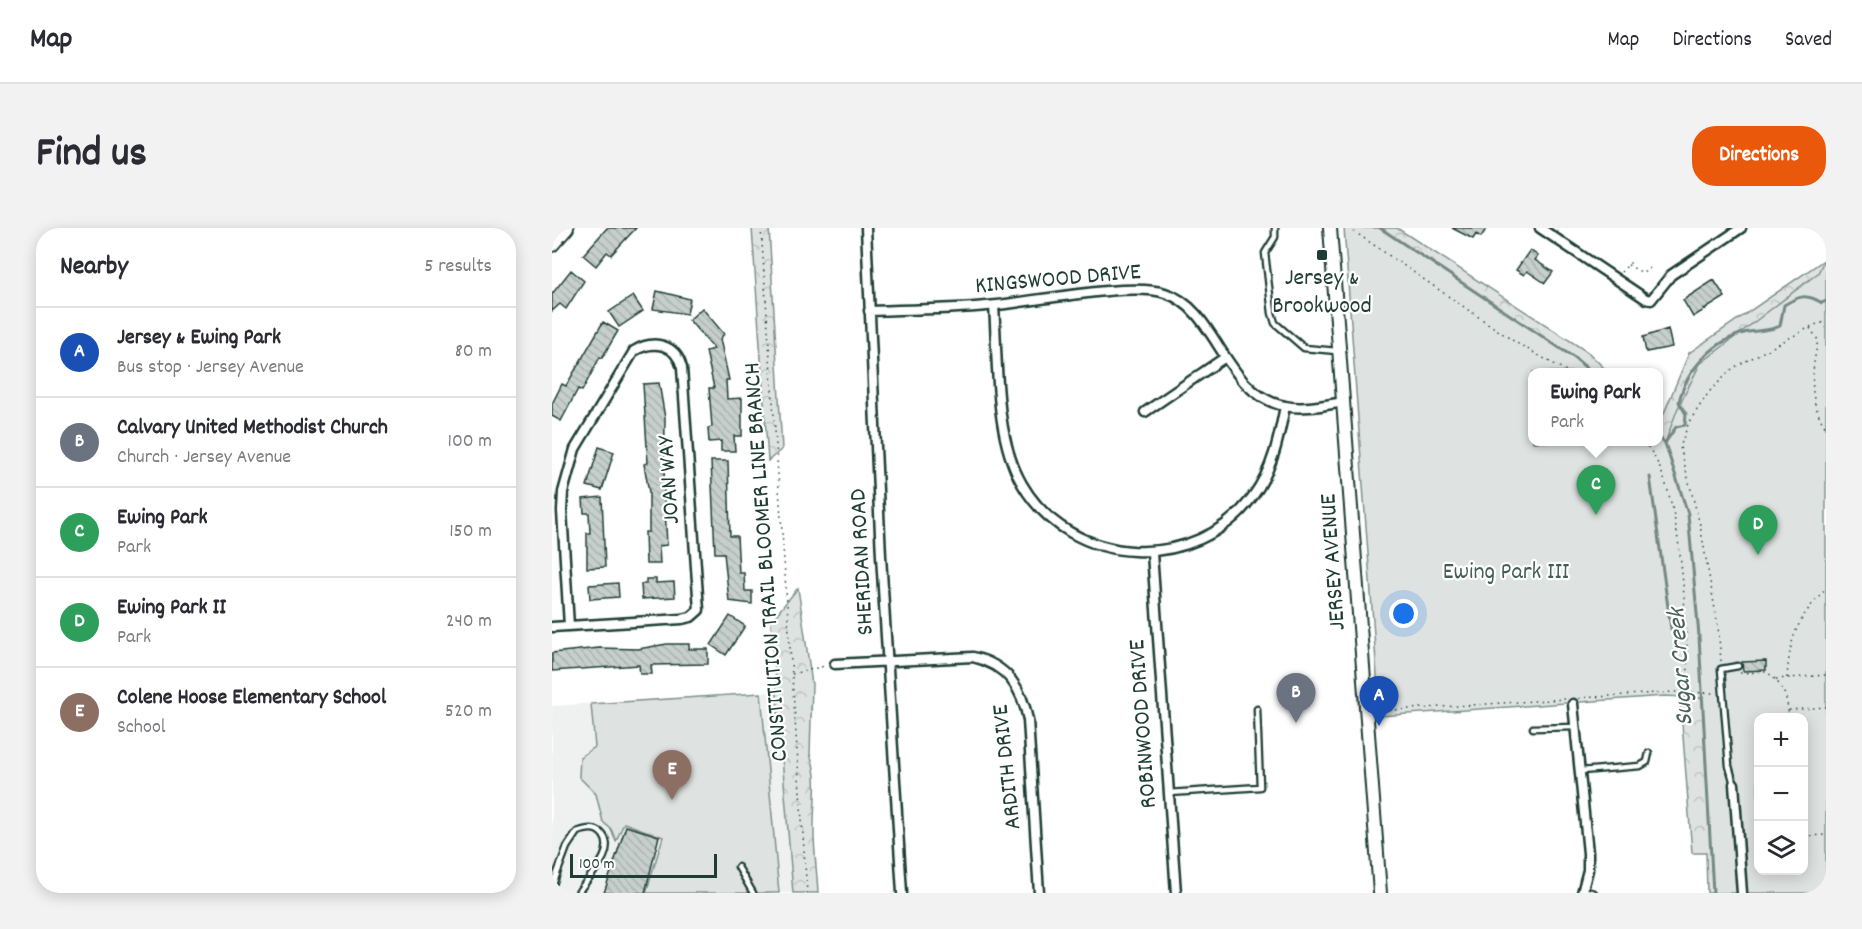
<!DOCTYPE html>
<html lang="en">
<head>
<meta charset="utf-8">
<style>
  body { margin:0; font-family:Dekko,sans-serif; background:#f2f2f3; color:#2b2b33 }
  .controls { position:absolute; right:18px; bottom:18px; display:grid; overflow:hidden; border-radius:12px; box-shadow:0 3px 15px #0003 }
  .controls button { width:54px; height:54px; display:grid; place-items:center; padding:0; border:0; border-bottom:2px solid #e1e1e2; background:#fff; color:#2b2b33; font:30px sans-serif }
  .scale { position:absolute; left:18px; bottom:15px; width:147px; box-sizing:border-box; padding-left:6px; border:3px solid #1f3d34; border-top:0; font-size:16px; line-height:21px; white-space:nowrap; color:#1f3d34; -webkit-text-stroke:4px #fff; paint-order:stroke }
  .you { position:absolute; left:852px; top:386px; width:21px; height:21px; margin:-15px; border:4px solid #fff; border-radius:50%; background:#1a73e8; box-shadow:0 0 0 9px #1a73e833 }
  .badge { display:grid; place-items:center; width:39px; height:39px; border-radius:50%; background:#ea580c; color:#fff; font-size:20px; font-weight:700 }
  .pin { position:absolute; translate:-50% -50px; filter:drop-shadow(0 2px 3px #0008) }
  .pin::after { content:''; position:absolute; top:32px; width:21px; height:18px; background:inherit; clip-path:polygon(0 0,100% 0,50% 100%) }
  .popup { position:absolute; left:976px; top:140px; width:135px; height:78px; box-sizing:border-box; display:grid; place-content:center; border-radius:12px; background:#fff; filter:drop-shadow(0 2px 4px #0005); font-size:20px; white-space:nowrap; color:#7c7c81 }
  .popup b { font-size:22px; color:#2b2b33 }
  .popup::after { content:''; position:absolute; left:50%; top:100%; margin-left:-12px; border:12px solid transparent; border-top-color:#fff }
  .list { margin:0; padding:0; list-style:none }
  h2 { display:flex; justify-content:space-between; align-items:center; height:78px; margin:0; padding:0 24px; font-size:26px }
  h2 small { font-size:20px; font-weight:400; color:#7c7c81 }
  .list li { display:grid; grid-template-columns:39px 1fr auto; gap:18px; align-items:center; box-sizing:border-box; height:90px; padding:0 24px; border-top:2px solid #e1e1e2 }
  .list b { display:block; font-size:22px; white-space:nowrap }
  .list p { margin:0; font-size:20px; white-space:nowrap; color:#7c7c81 }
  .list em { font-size:20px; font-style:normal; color:#7c7c81 }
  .icon { flex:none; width:33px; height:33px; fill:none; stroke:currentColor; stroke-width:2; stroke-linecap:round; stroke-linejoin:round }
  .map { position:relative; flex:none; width:1274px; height:665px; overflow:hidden; border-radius:24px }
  header { display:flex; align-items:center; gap:36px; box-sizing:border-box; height:84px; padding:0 30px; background:#fff; border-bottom:2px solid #e1e1e2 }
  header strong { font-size:28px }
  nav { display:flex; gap:33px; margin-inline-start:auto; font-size:21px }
  .intro { display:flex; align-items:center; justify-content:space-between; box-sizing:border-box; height:144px; padding:0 36px }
  h1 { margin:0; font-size:42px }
  .button { padding:15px 27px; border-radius:24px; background:#ea580c; color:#fff; font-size:21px; font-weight:700 }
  main { display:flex; gap:36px; padding:0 36px }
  aside { flex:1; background:#fff; border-radius:24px; box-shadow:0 3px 15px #0003 }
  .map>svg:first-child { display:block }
  .built { fill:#eef1f0 }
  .forest { fill:url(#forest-crowns); stroke:#7e908b; stroke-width:1.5 }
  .park { fill:#dee3e2; stroke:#7e908b; stroke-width:1.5; fill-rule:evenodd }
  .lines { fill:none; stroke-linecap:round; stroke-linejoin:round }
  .stream { stroke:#758883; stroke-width:3 }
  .building { fill:url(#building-back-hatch); stroke:#1f3d34; stroke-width:1.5 }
  .lane-casing { stroke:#1f3d34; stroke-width:9 }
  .street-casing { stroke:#1f3d34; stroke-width:13 }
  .secondary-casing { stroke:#1f3d34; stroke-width:16 }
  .path { stroke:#1f3d34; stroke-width:1.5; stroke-dasharray:1.5 4.5; stroke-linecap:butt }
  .lane { stroke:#fff; stroke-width:4.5 }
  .street { stroke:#fff; stroke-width:8 }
  .secondary { stroke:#fff; stroke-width:12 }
  .poi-dot { fill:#1f3d34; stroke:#fff; stroke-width:2 }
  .labels { text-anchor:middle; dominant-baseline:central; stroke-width:4.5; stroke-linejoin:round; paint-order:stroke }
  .poi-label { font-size:24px; fill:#1f3d34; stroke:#fff }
  .street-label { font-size:24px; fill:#1f3d34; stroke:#fff }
  .park-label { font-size:24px; fill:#455e57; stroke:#fff }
  .water-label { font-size:26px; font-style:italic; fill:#4a625b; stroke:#fff }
</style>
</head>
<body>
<header>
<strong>Map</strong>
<nav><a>Map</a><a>Directions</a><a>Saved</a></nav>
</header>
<div class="intro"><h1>Find us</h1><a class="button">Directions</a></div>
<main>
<aside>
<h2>Nearby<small>5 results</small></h2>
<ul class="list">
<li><span class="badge" style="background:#1a4fb4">A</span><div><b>Jersey &amp; Ewing Park</b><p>Bus stop · Jersey Avenue</p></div><em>80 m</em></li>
<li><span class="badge" style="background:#6b7280">B</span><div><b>Calvary United Methodist Church</b><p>Church · Jersey Avenue</p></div><em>100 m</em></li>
<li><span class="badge" style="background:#2e9e5b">C</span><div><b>Ewing Park</b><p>Park</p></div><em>150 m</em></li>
<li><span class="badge" style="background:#2e9e5b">D</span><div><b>Ewing Park II</b><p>Park</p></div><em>240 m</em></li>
<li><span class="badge" style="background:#8d6e63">E</span><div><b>Colene Hoose Elementary School</b><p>School</p></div><em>520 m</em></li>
</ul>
</aside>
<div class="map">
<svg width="1274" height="665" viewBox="0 0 1274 665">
  <defs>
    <pattern id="forest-crowns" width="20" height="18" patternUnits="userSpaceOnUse" patternTransform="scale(1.5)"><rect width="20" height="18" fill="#dee3e2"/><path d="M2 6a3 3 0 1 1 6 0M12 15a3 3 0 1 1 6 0" fill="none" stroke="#bec4c2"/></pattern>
    <pattern id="building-back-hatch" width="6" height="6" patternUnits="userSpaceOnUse" patternTransform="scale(1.5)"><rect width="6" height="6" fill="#c7cfcc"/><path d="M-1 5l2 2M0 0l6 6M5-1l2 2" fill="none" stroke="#aab3b0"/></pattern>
  </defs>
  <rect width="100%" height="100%" fill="#fff"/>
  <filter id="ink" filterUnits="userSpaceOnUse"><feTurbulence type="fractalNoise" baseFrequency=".0167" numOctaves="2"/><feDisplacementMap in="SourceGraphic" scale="12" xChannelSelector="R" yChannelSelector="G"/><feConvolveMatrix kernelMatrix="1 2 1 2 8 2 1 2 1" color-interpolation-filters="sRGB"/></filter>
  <g filter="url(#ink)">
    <path class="built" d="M232 463 246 665H0V478Z"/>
    <path class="forest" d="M200 0H217L230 221 216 233Z
      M802 0H845L1037 125 1056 144H1027Z
      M1272 32 1268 126 1175 665H1155L1154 625H1140L1107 197 1137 125Z
      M246 360 260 456 258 526C267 549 262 571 262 595 261 618 265 642 266 665H241L219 393Z"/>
    <path class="park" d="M792 0H827L1024 131 1039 144H981V214H1107V209L1113 215 1125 182 1148 136 1266 45 1274 28V665H1161L1150 470 1113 468 828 488ZM1206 490H1252V642H1206Z
      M209 465 227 665H94L111 609 72 595 64 613 59 601 51 594 44 566 27 549 28 529 43 519 39 476Z"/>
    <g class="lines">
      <path class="stream" d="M828 0 1024 131 1039 144
        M1107 209 1113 215 1136 286 1147 408 1161 665
        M1113 215 1124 199 1133 197 1134 186 1127 174C1134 141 1164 111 1196 104 1208 102 1218 103 1228 98L1232 77C1247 68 1254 65 1270 75L1274 73
        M1098 249 1119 401"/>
    </g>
    <path class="building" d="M55 0H84L59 27 55 24 44 38 31 27Z
      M900 0H935L929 9 924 6 921 11Z
      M978 22 986 28 983 32 1001 44 993 55 975 43 972 47 964 42Z
      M19 42 32 53 14 81 8 76 0 83V66Z
      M1162 52 1173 69 1141 89 1131 72Z
      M105 63 138 71 135 86 101 81Z
      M81 68 91 83 67 99 57 84Z
      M150 80 172 106 168 111 177 152H174L175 171 190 170V208H182L183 223H169V213L157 214 156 200 160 199 157 160H162L154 123 162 121 137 92Z
      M51 94 66 103 50 130 48 129 30 163 26 161 9 193 0 188V176L10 156 14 158Z
      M1116 101 1120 119 1094 124 1091 109Z
      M107 155 113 190 112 262 115 317 107 318 108 336H94L93 304H97V264L92 236 96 235 91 156Z
      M47 219 62 224 50 262 35 258Z
      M159 233H176L178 308H185L187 345H192L193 363H200V376L177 373 172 325H163Z
      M50 269 53 339 35 340V305H38L37 285H32L31 271Z
      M94 351H104V355L122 354 123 369 90 371 89 356H94Z
      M66 355 67 369 38 371 37 357Z
      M178 388 193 398 174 427 159 417Z
      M115 416H137V421H156V436L99 437 100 446H88L87 437 0 443V425L47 420 86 421Z
      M1214 433V442L1191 443 1190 434Z
      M74 598 107 608 93 665H52Z"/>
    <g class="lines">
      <defs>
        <path id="lane" d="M723 0V9L713 25 720 85 723 95 752 120 785 123
          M981 500 1024 499
          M1029 543 1088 538 1095 534 1097 525
          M1182 556 1177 538 1169 441 1186 438
          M617 565 708 559 705 481
          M186 639 201 665
          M0 659 15 619 25 604C34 601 44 598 51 607 65 626 34 650 26 665
          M1031 662 1042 665"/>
        <path id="street" d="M314 0 329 328 350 665
          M988 0 1094 71 1099 72 1119 47 1189 0
          M442 78C446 133 442 208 470 256 519 341 645 346 701 268 721 241 727 209 733 178
          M317 83C360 81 403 82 445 77 484 73 580 54 613 65 666 81 671 166 733 178 751 182 773 177 792 174
          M593 184 672 130
          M600 325 624 665
          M0 399 130 391 139 389 147 382 130 140C124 116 102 111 82 123L23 221 11 264 10 283 17 398
          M283 436 421 429C455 437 470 460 476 492L487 665
          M1021 476 1036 625V642L1030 665
          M1182 556 1190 665"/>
        <path id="secondary" d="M778 0 828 665
          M0 17 15 0"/>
      </defs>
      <use href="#lane" class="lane-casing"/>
      <use href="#street" class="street-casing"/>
      <use href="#secondary" class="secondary-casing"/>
      <path class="path" d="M209 0 255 665
        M797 0 963 114 1016 144
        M1076 37 1091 45 1098 40
        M1069 44 1079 34
        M1258 100 1266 112C1260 143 1255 172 1274 200
        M1092 214C1134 261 1133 401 1137 465
        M1169 433 1166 398 1148 297 1128 219 1137 194 1157 164 1181 140 1262 97 1274 94
        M1188 445 1215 444C1232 458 1235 468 1237 490
        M240 446 273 438
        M1235 450C1238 407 1245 392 1274 360
        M1224 451 1274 447
        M1027 470 1122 464 1163 465
        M1237 482 1274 479
        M826 483 1013 471
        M1252 608 1274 607"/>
      <use href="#lane" class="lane"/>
      <use href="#street" class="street"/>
      <use href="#secondary" class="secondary"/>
    </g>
  </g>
  <rect class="poi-dot" x="764" y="21" width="12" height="12" rx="3"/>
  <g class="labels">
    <g class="poi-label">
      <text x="770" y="51">Jersey &amp;<tspan x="770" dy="28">Brookwood</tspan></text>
    </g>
    <g class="street-label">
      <text transform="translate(506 52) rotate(-5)">KINGSWOOD DRIVE</text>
      <text transform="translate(118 252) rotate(-94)">JOAN WAY</text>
      <text transform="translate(215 334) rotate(-94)">CONSTITUTION TRAIL BLOOMER LINE BRANCH</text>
      <text transform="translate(311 334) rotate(-93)">SHERIDAN ROAD</text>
      <text transform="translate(782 334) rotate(-94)">JERSEY AVENUE</text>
      <text transform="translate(592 496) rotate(-94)">ROBINWOOD DRIVE</text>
      <text transform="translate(456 539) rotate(-96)">ARDITH DRIVE</text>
    </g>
    <g class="park-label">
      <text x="954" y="345">Ewing Park III</text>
    </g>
    <g class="water-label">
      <text transform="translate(1130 439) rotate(-94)">Sugar Creek</text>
    </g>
  </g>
</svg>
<div class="controls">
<button>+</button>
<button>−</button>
<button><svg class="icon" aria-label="layers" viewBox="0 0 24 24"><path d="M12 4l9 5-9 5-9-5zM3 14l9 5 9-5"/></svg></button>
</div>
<div class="scale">100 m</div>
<div class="you"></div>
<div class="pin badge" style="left:827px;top:498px;background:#1a4fb4">A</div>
<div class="pin badge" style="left:744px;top:495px;background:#6b7280">B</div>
<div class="pin badge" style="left:1044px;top:287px;background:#2e9e5b">C</div>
<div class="popup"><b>Ewing Park</b>Park</div>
<div class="pin badge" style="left:1206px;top:327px;background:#2e9e5b">D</div>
<div class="pin badge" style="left:120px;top:572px;background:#8d6e63">E</div>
</div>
</main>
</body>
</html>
